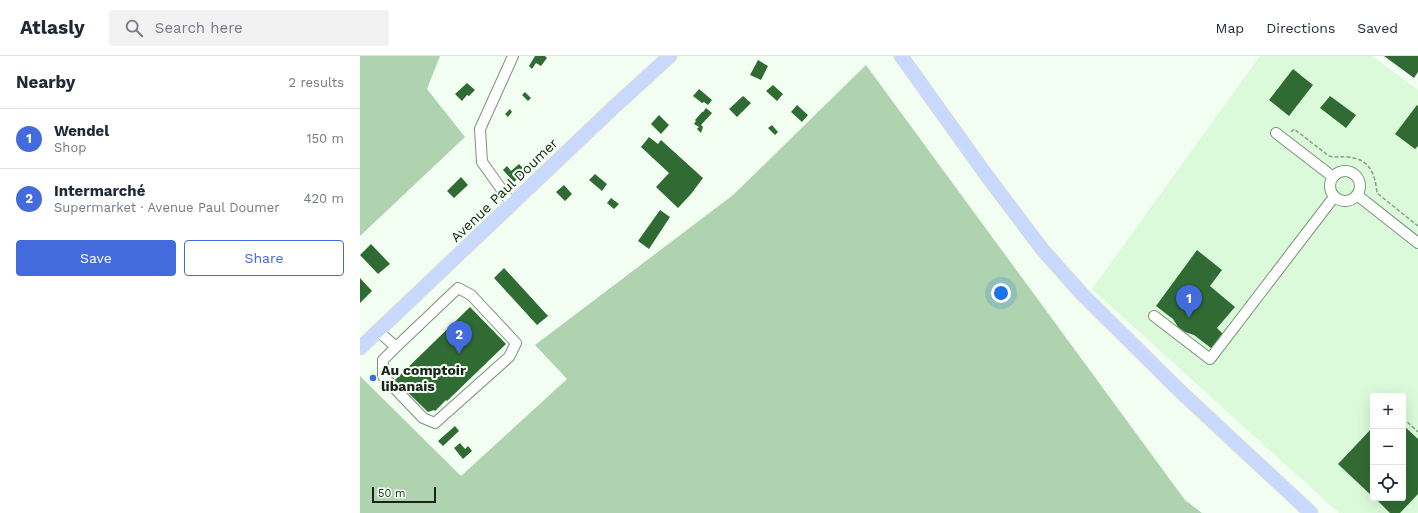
<!DOCTYPE html>
<html lang="en">
<head>
<meta charset="utf-8">
<style>
  body { margin:0; font-family:"Work Sans",sans-serif; background:#f2f2f3; color:#1f2937 }
  .controls { position:absolute; right:12px; bottom:12px; display:grid; overflow:hidden; border-radius:4px; box-shadow:0 4px 16px #0002 }
  .controls button { width:36px; height:36px; display:grid; place-items:center; padding:0; border:0; border-bottom:1px solid #e0e1e3; background:#fff; color:#1f2937; font:20px sans-serif }
  .scale { position:absolute; left:12px; bottom:10px; width:64px; box-sizing:border-box; padding-left:4px; border:2px solid #192319; border-top:0; font-size:11px; line-height:14px; white-space:nowrap; color:#192319; -webkit-text-stroke:3px #f3fef3; paint-order:stroke }
  .you { position:absolute; left:641px; top:237px; width:14px; height:14px; margin:-10px; border:3px solid #fff; border-radius:50%; background:#1a73e8; box-shadow:0 0 0 6px #1a73e833 }
  .badge { display:grid; place-items:center; width:26px; height:26px; border-radius:50%; background:#436bdd; color:#fff; font-size:13px; font-weight:700 }
  .pin { position:absolute; translate:-50% -33px; filter:drop-shadow(0 1px 2px #0008) }
  .pin::after { content:''; position:absolute; top:21px; width:14px; height:12px; background:inherit; clip-path:polygon(0 0,100% 0,50% 100%) }
  .list { margin:0; padding:0; list-style:none }
  h2 { display:flex; justify-content:space-between; align-items:center; height:52px; margin:0; padding:0 16px; font-size:17px }
  h2 small { font-size:13px; font-weight:400; color:#747a83 }
  .list li { display:grid; grid-template-columns:26px 1fr auto; gap:12px; align-items:center; box-sizing:border-box; height:60px; padding:0 16px; border-top:1px solid #e0e1e3 }
  .list b { display:block; font-size:15px; white-space:nowrap }
  .list p { margin:0; font-size:13px; white-space:nowrap; color:#747a83 }
  .list em { font-size:13px; font-style:normal; color:#747a83 }
  .actions { display:flex; gap:8px; padding:12px 16px }
  .actions a { flex:1; padding:9px 0; border:1px solid #436bdd; border-radius:4px; text-align:center; font-size:14px; color:#436bdd }
  .actions .main { background:#436bdd; color:#fff }
  .icon { flex:none; width:22px; height:22px; fill:none; stroke:currentColor; stroke-width:2; stroke-linecap:round; stroke-linejoin:round }
  .map { position:relative; flex:none; width:1058px; height:457px; overflow:hidden }
  header { display:flex; align-items:center; gap:24px; box-sizing:border-box; height:56px; padding:0 20px; background:#fff; border-bottom:1px solid #e0e1e3 }
  header strong { font-size:19px }
  nav { display:flex; gap:22px; margin-inline-start:auto; font-size:14px }
  .search { width:280px; height:36px; background:#f2f2f3; display:flex; align-items:center; gap:10px; box-sizing:border-box; padding:0 14px; border-radius:4px; color:#747a83; font-size:15px }
  main { display:flex }
  aside { flex:1; background:#fff }
  .map>svg:first-child { display:block }
  .built { fill:#dafad9; fill-rule:evenodd }
  .green { fill:#afd3ae }
  .building { fill:#316b34 }
  .lines { fill:none; stroke-linecap:round; stroke-linejoin:round }
  .minor-casing { stroke:#7b937a; stroke-width:12 }
  .major-casing { stroke:#dadcda; stroke-width:15 }
  .path { stroke:#909a90; stroke-width:1.5; stroke-dasharray:4 2; stroke-linecap:butt }
  .minor { stroke:#fff; stroke-width:10 }
  .major { stroke:#c9d9fd; stroke-width:13 }
  .poi-dot { fill:#436bdd; stroke:#f3fef3; stroke-width:1.5 }
  .labels { text-anchor:middle; dominant-baseline:central; stroke-width:4; stroke-linejoin:round; paint-order:stroke }
  .street-label { font-size:14px; fill:#192319; stroke:#f3fef3 }
  .poi-label { font-size:14px; font-weight:bold; fill:#192319; stroke:#f3fef3; text-anchor:start }
</style>
</head>
<body>
<header>
<strong>Atlasly</strong>
<div class="search"><svg class="icon" aria-label="search" viewBox="0 0 24 24"><circle cx="10" cy="10" r="6"/><path d="M15 15l6 6"/></svg>Search here</div>
<nav><a>Map</a><a>Directions</a><a>Saved</a></nav>
</header>
<main>
<aside>
<h2>Nearby<small>2 results</small></h2>
<ul class="list">
<li><span class="badge">1</span><div><b>Wendel</b><p>Shop</p></div><em>150 m</em></li>
<li><span class="badge">2</span><div><b>Intermarché</b><p>Supermarket · Avenue Paul Doumer</p></div><em>420 m</em></li>
</ul>
<div class="actions"><a class="main">Save</a><a>Share</a></div>
</aside>
<div class="map">
<svg width="1058" height="457" viewBox="0 0 1058 457">
  <rect width="100%" height="100%" fill="#f3fef3"/>
  <path class="built" d="M900 0H1012L1058 34V457H979L732 233ZM1013 340H1043V442H1013Z"/>
  <path class="green" d="M0 0H80L67 33 105 81 0 180Z
    M506 9 825 444 842 457H0V320L101 420 207 323 175 289 373 139Z"/>
  <path class="building" d="M175 0H185L187 2 181 10 176 7 172 13 169 10Z
    M1024 0H1058V16L1054 22Z
    M398 4 408 10 401 24 390 19Z
    M933 13 953 29 929 60 909 44Z
    M107 27 115 34 109 40 107 39 102 45 95 38Z
    M413 29 423 38 417 45 406 35Z
    M339 33 352 44 348 49 344 46 342 47 333 40Z
    M165 36 171 42 168 45 162 39Z
    M383 40 391 47 377 61 369 53Z
    M970 40 996 59 986 72 960 52Z
    M437 49 448 59 442 66 431 56Z
    M1057 49 1058 50V90L1055 93 1035 78Z
    M346 52 352 57 341 69 343 71 341 77 337 73 339 71 334 68 336 65 335 64 342 56H343Z
    M150 53 152 56 148 61 145 58Z
    M299 59 309 69 301 78 291 68Z
    M412 69 418 76 415 79 408 72Z
    M289 81 298 88 301 84 343 122 331 138 318 152 296 131 309 117 281 91Z
    M159 108 166 115 154 126 143 114 147 110 151 115Z
    M235 118 247 128 242 135 229 124Z
    M101 121 108 129 94 142 87 135Z
    M204 129 212 138 205 145 196 136Z
    M251 142 259 148 254 153 247 147Z
    M300 154 310 161 289 193 278 185Z
    M11 188 30 208 18 218 0 199Z
    M837 194 862 214 850 230 875 251 857 272 863 278 851 292 834 279 825 276 818 271 813 263 796 250Z
    M144 212 188 260 177 269 134 222Z
    M0 222 12 235 0 247Z
    M110 251 146 288 87 345 86 344 75 355 74 354 68 356 35 324Z
    M12 317 17 323 14 326 9 321Z
    M1043 369 1058 383V438L1040 457H1030L1015 442H1043Z
    M95 370 99 375 83 390 78 385Z
    M1013 371V441L978 408Z
    M100 387 105 393 108 390 112 395 103 403 94 392Z"/>
  <g class="lines">
    <defs>
      <path id="minor" d="M916 77 973 121
        M970 130a15 15 0 1 1 30 0a15 15 0 1 1-30 0Z
        M997 139 1058 187
        M152 148 122 106 120 73 153 0
        M794 260 850 303 974 141
        M18 275 36 291 23 304V320L63 362 75 367 149 301 156 287 111 239 98 232 36 291"/>
      <path id="major" d="M541 0 627 120 682 193 722 238 821 336 951 457
        M0 292 254 51 310 0"/>
    </defs>
    <use href="#minor" class="minor-casing"/>
    <use href="#major" class="major-casing"/>
    <path class="path" d="M931 76 934 73 969 100C975 102 981 100 988 101 1010 103 1015 118 1017 137L1058 170
      M1018 339 1019 340
      M1043 362 1058 376"/>
    <use href="#minor" class="minor"/>
    <use href="#major" class="major"/>
  </g>
  <circle class="poi-dot" cx="13" cy="322" r="4"/>
  <g class="labels">
    <g class="street-label">
      <text transform="translate(144 134) rotate(-44)">Avenue Paul Doumer</text>
    </g>
    <g class="poi-label">
      <text x="21" y="314">Au comptoir<tspan x="21" dy="16">libanais</tspan></text>
    </g>
  </g>
</svg>
<div class="controls">
<button>+</button>
<button>−</button>
<button><svg class="icon" aria-label="locate" viewBox="0 0 24 24"><circle cx="12" cy="12" r="6"/><path d="M12 2v4M12 18v4M2 12h4M18 12h4"/></svg></button>
</div>
<div class="scale">50 m</div>
<div class="you"></div>
<div class="pin badge" style="left:829px;top:262px">1</div>
<div class="pin badge" style="left:99px;top:298px">2</div>
</div>
</main>
</body>
</html>
